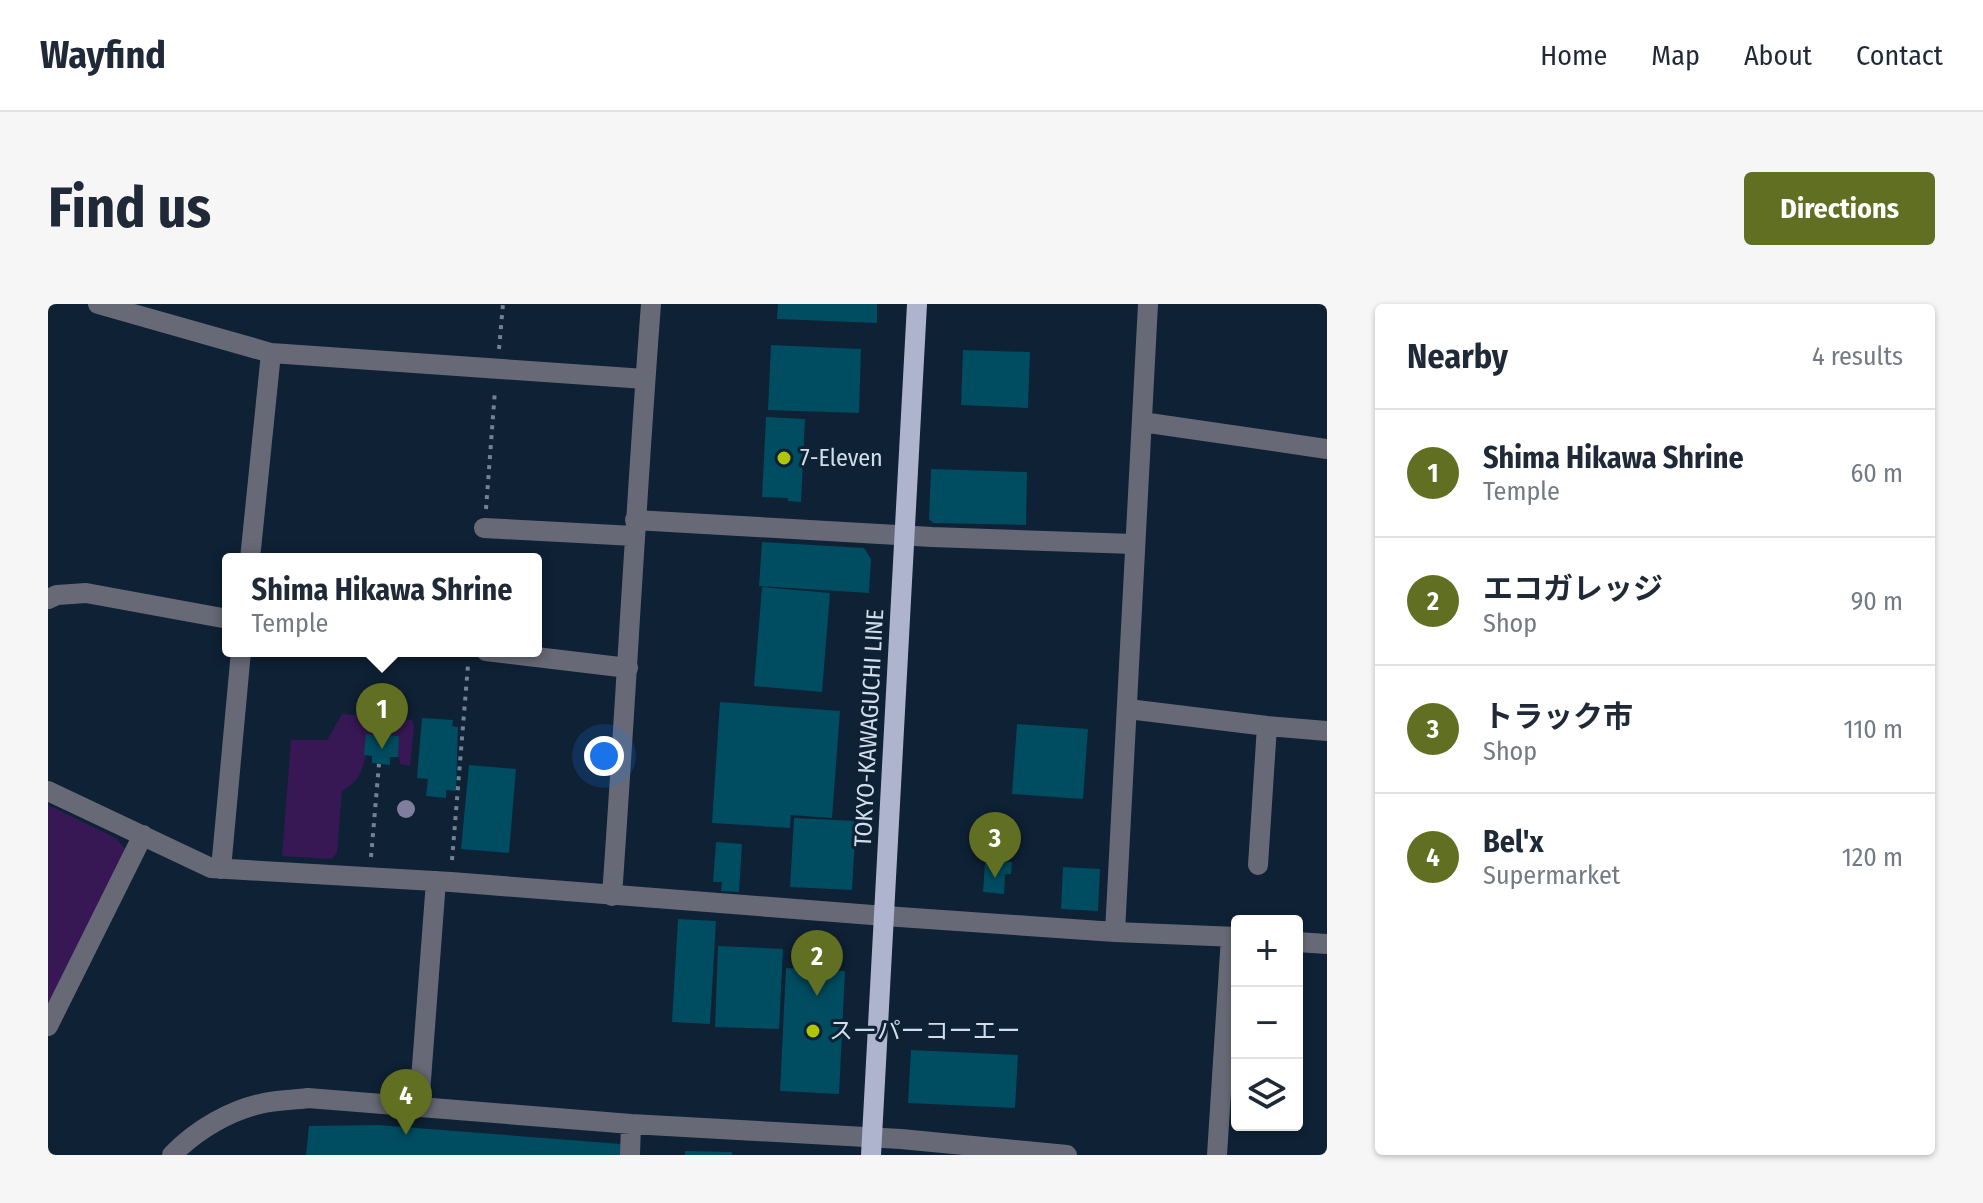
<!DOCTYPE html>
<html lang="en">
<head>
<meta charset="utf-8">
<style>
  body { margin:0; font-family:"Fira Sans Condensed","Noto Sans JP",sans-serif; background:#f6f6f7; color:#1f2937 }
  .controls { position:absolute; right:24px; bottom:24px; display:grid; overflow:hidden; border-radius:8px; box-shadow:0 2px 6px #0004 }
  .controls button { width:72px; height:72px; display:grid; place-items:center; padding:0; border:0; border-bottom:2px solid #e0e1e3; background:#fff; color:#1f2937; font:40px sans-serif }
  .you { position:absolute; left:556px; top:452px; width:28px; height:28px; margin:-20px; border:6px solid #fff; border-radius:50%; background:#1a73e8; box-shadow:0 0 0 12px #1a73e833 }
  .badge { display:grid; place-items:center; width:52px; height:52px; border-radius:50%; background:#606f21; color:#fff; font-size:26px; font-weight:700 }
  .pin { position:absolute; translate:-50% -66px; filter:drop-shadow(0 2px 4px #0008) }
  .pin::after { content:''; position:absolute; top:42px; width:28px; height:24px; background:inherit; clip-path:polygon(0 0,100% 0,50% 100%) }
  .popup { position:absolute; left:174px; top:249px; width:320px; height:104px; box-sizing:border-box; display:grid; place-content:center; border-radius:8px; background:#fff; filter:drop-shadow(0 2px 6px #0005); font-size:26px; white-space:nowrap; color:#747a83 }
  .popup b { font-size:30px; color:#1f2937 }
  .popup::after { content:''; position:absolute; left:50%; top:100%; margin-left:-16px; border:16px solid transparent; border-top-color:#fff }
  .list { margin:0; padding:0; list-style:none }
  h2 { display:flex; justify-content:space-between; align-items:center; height:104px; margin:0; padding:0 32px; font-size:34px }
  h2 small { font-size:26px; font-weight:400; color:#747a83 }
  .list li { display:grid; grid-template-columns:52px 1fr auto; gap:24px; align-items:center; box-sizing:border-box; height:128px; padding:0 32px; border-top:2px solid #e0e1e3 }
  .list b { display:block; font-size:30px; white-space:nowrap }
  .list p { margin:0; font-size:26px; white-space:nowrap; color:#747a83 }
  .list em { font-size:26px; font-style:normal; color:#747a83 }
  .icon { flex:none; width:44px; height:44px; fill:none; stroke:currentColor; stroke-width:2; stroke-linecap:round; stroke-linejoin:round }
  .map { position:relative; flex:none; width:1279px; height:851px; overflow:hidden; border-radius:8px }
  header { display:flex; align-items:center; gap:48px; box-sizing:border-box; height:112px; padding:0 40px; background:#fff; border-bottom:2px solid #e0e1e3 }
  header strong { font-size:38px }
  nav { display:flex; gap:44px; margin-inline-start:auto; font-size:28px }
  .intro { display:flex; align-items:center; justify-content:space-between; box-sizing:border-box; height:192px; padding:0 48px }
  h1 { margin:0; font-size:56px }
  .button { padding:20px 36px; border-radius:8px; background:#606f21; color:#fff; font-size:28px; font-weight:700 }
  main { display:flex; gap:48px; padding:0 48px }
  aside { flex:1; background:#fff; border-radius:8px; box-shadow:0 2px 6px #0004 }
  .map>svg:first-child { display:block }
  .green { fill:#371855 }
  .building { fill:#004c61 }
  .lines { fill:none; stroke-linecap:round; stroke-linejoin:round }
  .path { stroke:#738293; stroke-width:4; stroke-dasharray:4 6; stroke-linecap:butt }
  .minor { stroke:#676976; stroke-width:20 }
  .major { stroke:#aeb4ce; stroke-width:20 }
  .tree { fill:#7f7e9f }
  .poi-dot { fill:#afc507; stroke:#0e2135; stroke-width:3 }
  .labels { text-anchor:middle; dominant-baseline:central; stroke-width:6; stroke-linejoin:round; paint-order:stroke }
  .poi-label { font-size:24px; fill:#d1ddea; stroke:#0e2135; text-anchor:start }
  .street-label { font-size:24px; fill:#d1ddea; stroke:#0e2135 }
</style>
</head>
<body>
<header>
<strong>Wayfind</strong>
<nav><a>Home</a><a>Map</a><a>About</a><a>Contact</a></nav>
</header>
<div class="intro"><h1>Find us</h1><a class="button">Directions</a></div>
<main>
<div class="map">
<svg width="1279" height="851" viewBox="0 0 1279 851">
  <rect width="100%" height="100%" fill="#0e2135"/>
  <path class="green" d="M294 410 364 416 366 422 362 462 352 460 351 453 318 450C314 468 311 478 294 487L289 549 283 555 234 552 243 436H279Z
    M0 501 68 534 79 547 0 700Z"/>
  <path class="building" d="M730 0H829V19L729 15Z
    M723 41 813 45 811 109 720 106Z
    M915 46 982 48 980 104 913 101Z
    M718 113 757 115 753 198 740 197V194L714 193Z
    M883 165 979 168 978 221 885 219 881 215Z
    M714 238 816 244 823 255 821 289 711 282Z
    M714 283 782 289 774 388 706 382Z
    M672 398 792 407 784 514 743 511 742 524 664 519Z
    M374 414 405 416 404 422 410 423 408 487 398 486V494L378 492 380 475 369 474Z
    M327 419 345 421 344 432H351L350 453H342V461L324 459V452L316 451 318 430 326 431Z
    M969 420 1040 425 1035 495 964 490Z
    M421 461 468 465 461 549 413 545Z
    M746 514 808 517 804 586 742 583Z
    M940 515 960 516 958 558H964L963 570H957L956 590 935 588Z
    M668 538 694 540 691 588 673 587 674 578H665Z
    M1015 563 1052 565 1050 607 1013 605Z
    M630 615 668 617 662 720 624 718Z
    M670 642 735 645 731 725 667 723Z
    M738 664 797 667 791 790 732 787Z
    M863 746 970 751 967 804 860 799Z
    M330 821 573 840 572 851H258L261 822Z
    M637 847 684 848V851H637Z"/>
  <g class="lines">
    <path class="path" d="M451 45 455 0
      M438 205 447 86
      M323 553 331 460
      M404 556 420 361"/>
    <path class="minor" d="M50 0 223 49 597 75
      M1094 118 1279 145
      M587 216 884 233 1086 240
      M436 224 586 232
      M202 255 223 49
      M0 295 9 291 38 289 180 315
      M438 347 580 364
      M1080 405 1219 422 1279 427
      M0 487 163 564 403 578 837 612 1067 628 1189 633
      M1210 561 1219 422
      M173 565 193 347
      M564 592C578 394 588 197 603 0
      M1067 628 1100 0
      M1249 638 1279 640
      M0 722 95 531
      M371 802 388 577
      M124 851C148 826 182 806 216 799 231 796 246 796 260 794L583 820 853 835 1019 851
      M582 851 583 820
      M1169 851 1183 633"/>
    <path class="major" d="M823 851 869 0"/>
  </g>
  <circle class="tree" cx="358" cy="505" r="9"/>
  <g class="poi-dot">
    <circle cx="736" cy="154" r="8"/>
    <circle cx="765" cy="727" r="8"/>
  </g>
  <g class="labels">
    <g class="poi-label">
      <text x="752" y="154">7-Eleven</text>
      <text x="781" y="727">スーパーコーエー</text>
    </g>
    <g class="street-label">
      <text transform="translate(821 424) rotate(-87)">TOKYO-KAWAGUCHI LINE</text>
    </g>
  </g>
</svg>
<div class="controls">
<button>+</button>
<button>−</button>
<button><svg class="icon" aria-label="layers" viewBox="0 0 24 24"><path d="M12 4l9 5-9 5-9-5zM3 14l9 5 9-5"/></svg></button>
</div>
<div class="you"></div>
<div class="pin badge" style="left:334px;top:445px">1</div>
<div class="popup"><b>Shima Hikawa Shrine</b>Temple</div>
<div class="pin badge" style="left:769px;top:692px">2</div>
<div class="pin badge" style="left:947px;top:574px">3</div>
<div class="pin badge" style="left:358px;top:831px">4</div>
</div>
<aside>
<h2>Nearby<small>4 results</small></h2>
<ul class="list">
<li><span class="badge">1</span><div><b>Shima Hikawa Shrine</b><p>Temple</p></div><em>60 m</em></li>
<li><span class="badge">2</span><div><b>エコガレッジ</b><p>Shop</p></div><em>90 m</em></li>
<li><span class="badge">3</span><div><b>トラック市</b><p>Shop</p></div><em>110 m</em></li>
<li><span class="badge">4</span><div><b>Bel'x</b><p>Supermarket</p></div><em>120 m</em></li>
</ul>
</aside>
</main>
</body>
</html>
